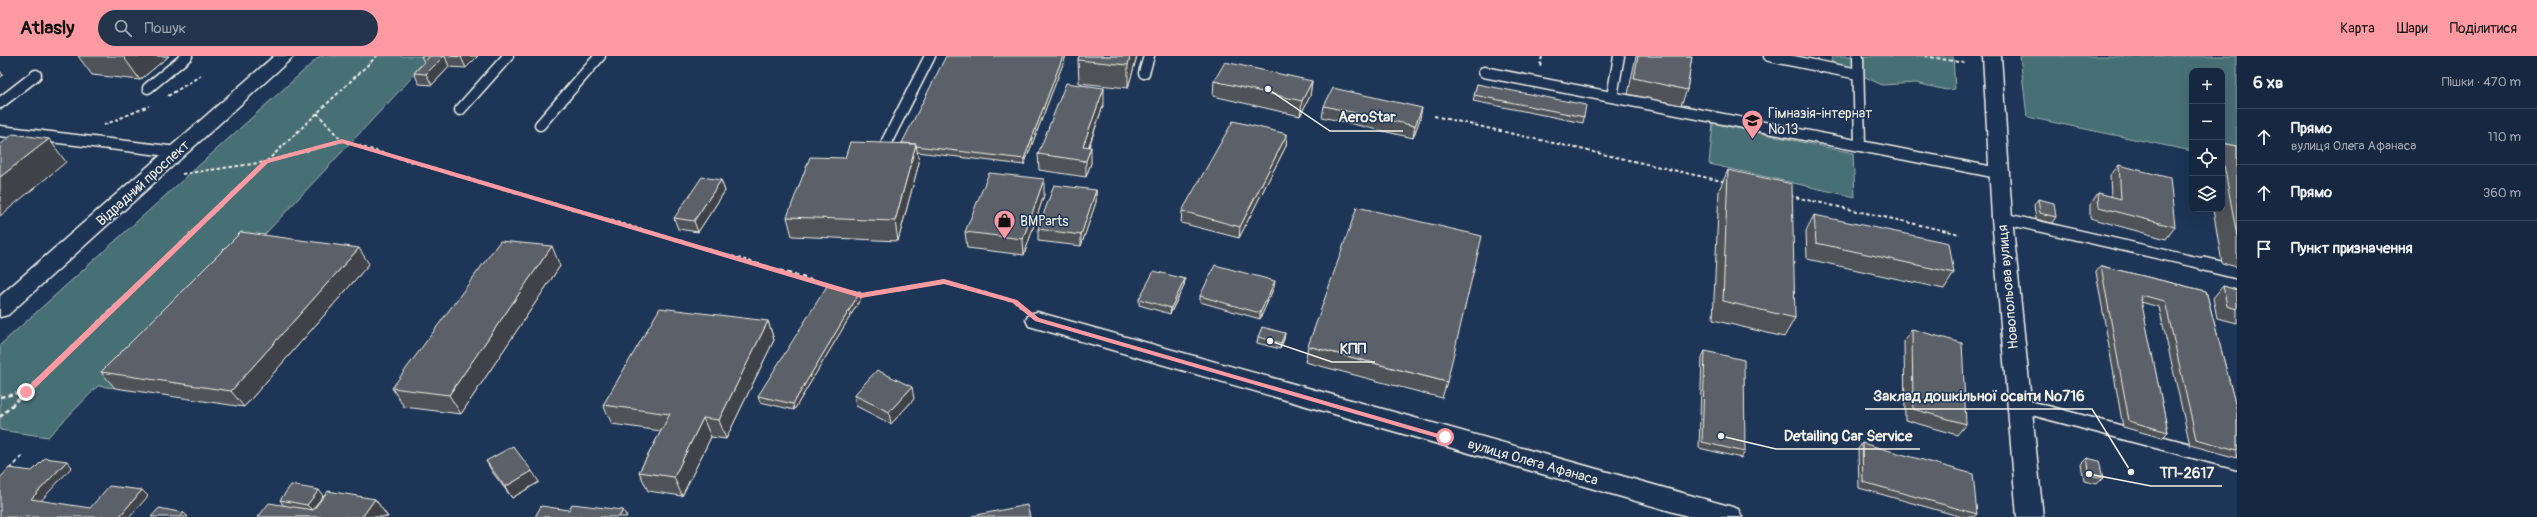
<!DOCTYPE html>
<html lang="uk">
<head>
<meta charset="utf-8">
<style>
  body { margin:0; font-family:Pangolin,sans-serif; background:#23344c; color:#f1f3f6 }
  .controls { position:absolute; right:12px; top:12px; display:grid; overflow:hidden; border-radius:8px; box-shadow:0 4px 16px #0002 }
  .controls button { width:36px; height:36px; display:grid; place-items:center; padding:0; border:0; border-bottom:1px solid #35445a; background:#162841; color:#f1f3f6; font:20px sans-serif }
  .stop { position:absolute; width:12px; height:12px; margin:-9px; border:3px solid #ff9aa2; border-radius:50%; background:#fff }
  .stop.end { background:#ff9aa2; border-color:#fff; box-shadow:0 1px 4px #0008 }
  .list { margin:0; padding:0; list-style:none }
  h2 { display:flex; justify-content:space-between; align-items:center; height:52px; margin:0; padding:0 16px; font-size:17px }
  h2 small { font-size:13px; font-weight:400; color:#9ea6b1 }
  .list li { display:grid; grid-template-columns:26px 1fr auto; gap:12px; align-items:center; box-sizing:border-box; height:56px; padding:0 16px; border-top:1px solid #35445a }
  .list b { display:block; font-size:15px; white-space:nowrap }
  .list p { margin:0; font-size:13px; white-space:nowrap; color:#9ea6b1 }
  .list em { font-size:13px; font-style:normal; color:#9ea6b1 }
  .icon { flex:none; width:22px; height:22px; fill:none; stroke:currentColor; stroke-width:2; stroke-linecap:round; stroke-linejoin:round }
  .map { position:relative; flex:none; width:2237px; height:461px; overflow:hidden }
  header { display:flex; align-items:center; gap:24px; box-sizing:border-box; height:56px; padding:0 20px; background:#ff9aa2; color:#111 }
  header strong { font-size:19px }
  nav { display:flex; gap:22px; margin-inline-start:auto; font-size:14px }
  .search { width:280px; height:36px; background:#23344c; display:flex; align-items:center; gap:10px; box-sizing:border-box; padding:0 14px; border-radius:22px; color:#9ea6b1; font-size:15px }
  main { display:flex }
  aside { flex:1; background:#162841 }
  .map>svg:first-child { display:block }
  .green { fill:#477074; stroke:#9eb0ae }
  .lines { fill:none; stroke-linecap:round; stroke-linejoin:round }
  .lane-far1-casing { stroke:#f4f1e8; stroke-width:13 }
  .lane-casing { stroke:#f4f1e8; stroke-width:16 }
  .street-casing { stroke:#f4f1e8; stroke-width:3 }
  .secondary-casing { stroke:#f4f1e8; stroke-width:3 }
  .path-far1 { stroke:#f4f1e8; stroke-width:2; stroke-dasharray:3.5 2.5; stroke-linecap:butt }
  .path { stroke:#f4f1e8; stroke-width:2.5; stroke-dasharray:4.5 3; stroke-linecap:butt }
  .lane-far1 { stroke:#1d3557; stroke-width:10 }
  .lane { stroke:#1d3557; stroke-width:13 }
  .street { fill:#1d3557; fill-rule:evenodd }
  .secondary { fill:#1d3557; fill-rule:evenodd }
  .wall { fill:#4f5359; stroke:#f4f1e8 }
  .shaded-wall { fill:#404348; stroke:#f4f1e8 }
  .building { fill:#5c6067; stroke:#f4f1e8 }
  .route { fill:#ff9aa2 }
  .labels { text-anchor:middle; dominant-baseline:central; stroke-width:3; stroke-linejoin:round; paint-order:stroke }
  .poi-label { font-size:14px; fill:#f4f1e8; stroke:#1d3557; text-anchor:start }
  .street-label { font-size:14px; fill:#f4f1e8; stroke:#1d3557 }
  .leader { fill:none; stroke:#f4f1e8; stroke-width:1.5 }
  .callout-dot { fill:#f4f1e8; stroke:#1d3557; stroke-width:1.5 }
  .callout-label { font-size:15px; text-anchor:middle; font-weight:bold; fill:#f4f1e8; stroke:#1d3557; stroke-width:3; stroke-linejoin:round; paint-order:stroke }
</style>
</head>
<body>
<header>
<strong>Atlasly</strong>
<div class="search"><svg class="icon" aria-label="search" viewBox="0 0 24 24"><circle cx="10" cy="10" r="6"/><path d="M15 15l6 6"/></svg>Пошук</div>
<nav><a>Карта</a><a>Шари</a><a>Поділитися</a></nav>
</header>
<main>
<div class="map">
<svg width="2237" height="461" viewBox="0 0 2237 461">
  <rect width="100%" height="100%" fill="#1d3557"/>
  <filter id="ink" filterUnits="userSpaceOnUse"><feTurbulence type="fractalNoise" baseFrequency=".025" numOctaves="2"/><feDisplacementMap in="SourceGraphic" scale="8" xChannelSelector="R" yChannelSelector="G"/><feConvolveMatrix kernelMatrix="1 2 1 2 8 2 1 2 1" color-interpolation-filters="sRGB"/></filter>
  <g filter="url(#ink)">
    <path class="green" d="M320 0H432L252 192 115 332 98 330 48 381 0 374V289Z
      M1833 0H1953L1955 33 1946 34 1916 27 1882 29 1831 5Z
      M2020 0H2237V103L2222 101V15H2192V95L2027 61Z
      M1713 67 1853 97 1855 141 1709 108Z"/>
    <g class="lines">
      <defs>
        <path id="lane-far1" d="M1769 0 1858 18
          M1858 0 1860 89
          M1484 16 1998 117
          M1144 17 1149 0
          M148 32 187 0
          M1612 41 1619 0
          M0 47 36 19
          M460 54 508 0
          M540 69 600 0
          M0 75 177 96
          M887 85 930 0
          M2002 162 2209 209"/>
        <path id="lane" d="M2204 208 2237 216
          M2019 349 2237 407"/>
        <path id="street" d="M1983 0H2001L2012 162 2043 461H2017L1992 162Z
          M1037 256 1729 450 1738 453 1742 461H1691L1029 270 1026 264 1029 258Z"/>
        <path id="secondary" d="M274 0H294L8 259 0 261V240Z"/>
      </defs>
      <use href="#lane-far1" class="lane-far1-casing"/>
      <use href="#lane" class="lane-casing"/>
      <use href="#street" class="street-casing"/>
      <use href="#secondary" class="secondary-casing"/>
      <path class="path-far1" d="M1925 0 1964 7
        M1540 10 1542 0
        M168 40 203 18
        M317 57 342 85 762 209
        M1434 60 1726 126
        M104 69 149 50
        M182 118 266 106 342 85
        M1790 140 1960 178
        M158 209 377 0"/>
      <path class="path" d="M758 208 831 230
        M859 239 944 226 1015 245 1022 251
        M0 341 25 336
        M0 361 159 208
        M9 414 24 398"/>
      <use href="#lane-far1" class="lane-far1"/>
      <use href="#lane" class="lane"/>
      <use href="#street" class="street"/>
      <use href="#secondary" class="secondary"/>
    </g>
    <path class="wall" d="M78 0H169L140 24 92 19Z
      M421 0H478L466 12 449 11 432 29 419 28 414 17 424 6Z
      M1066 0 1024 109 917 96 919 107 898 185 792 180 787 161 845 102 902 87Z
      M1079 0H1137L1128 32 1079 27 1078 4Z
      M1636 0H1692L1687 34 1681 49 1628 38Z
      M1214 25H1312L1310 40 1300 60 1213 40Z
      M1477 28 1584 61 1583 67 1473 45Z
      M1104 47 1089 91 1091 107 1086 121 1039 114 1038 98Z
      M1324 50 1420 63 1413 82 1322 61Z
      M1287 78 1286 90 1239 182 1181 167 1182 155Z
      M2222 87 2237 90V211L2222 207 2213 153H2222Z
      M2119 109 2175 171 2166 183 2090 162V149L2098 137 2111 141 2110 120Z
      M1728 114 1795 262 1784 281 1713 264 1719 134Z
      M721 124 725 135 698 176 678 173 674 162Z
      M1096 134V146L1081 190 1038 185V173Z
      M1044 139 1024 199 967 192 965 176Z
      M2038 143 2056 161 2052 167 2036 163 2034 149Z
      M1814 159 1954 217 1944 233 1807 203 1806 175Z
      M369 208 244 351 115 332 101 316Z
      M560 210 461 358 404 351 392 332Z
      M2101 210 2206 235 2237 355V402L2190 389 2159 251 2141 246 2168 376 2162 382 2123 371 2096 216Z
      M1185 223 1184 230 1170 258 1139 249V243Z
      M2223 230 2237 234V267L2217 262 2213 242Z
      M1274 231 1260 263 1200 246V240Z
      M860 236 861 242 794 354 760 346 758 340Z
      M768 265 774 284 726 383 711 381 682 440 648 435 639 416 661 375 612 368 603 349Z
      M1912 273 1966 368 1957 379 1905 364 1904 285Z
      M1285 277 1284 283 1280 293 1257 287 1258 281Z
      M1308 290 1447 326 1442 342 1305 306Z
      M1705 295 1745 396 1741 402 1699 392 1702 301Z
      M854 339 914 343 891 368 856 350Z
      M1862 387 1977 458 1974 461H1962L1859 432 1858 393Z
      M2087 402 2103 422 2097 428 2084 425 2081 408Z
      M486 405 539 426 512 442 493 417Z
      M323 440 312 454 375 443 388 461H258L284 450 280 444Z"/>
    <path class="shaded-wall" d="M123 0H169L140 24Z
      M444 0H445L449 11 432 29 426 18Z
      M463 0H478L466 12 461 1Z
      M1063 0H1066L1024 109V103Z
      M1130 0H1137L1128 32V9Z
      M0 15 3 19 0 22Z
      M1312 25 1310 40 1300 60 1302 45Z
      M1104 32V47L1083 106V90Z
      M1422 52 1420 63 1413 82 1415 70Z
      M1287 78 1286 90 1239 182 1240 171Z
      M49 83 66 106 0 160V121Z
      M916 88 919 107 898 185 895 165Z
      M1091 91V107L1086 121V105Z
      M1044 123V139L1024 199 1023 183Z
      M721 124 725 135 698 176 694 165Z
      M1096 134V146L1081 190V179Z
      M552 190 560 210 461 358 449 339Z
      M359 192 369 208 244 351 231 335Z
      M1185 223 1184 230 1170 258 1171 252Z
      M1275 225 1274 231 1260 263V257Z
      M860 236 861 242 794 354 793 348Z
      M768 265 774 284 726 383 719 364Z
      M1285 277 1284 283 1280 293 1281 287Z
      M912 331 914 343 891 368 889 356Z
      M703 362 711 381 682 440 674 421Z
      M67 405 72 411 37 449 31 443Z
      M532 415 539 426 512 442 505 431Z
      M142 434 148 440 130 461H119Z
      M319 434 323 440 312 454 307 449Z
      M375 443 388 461H362Z
      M623 454 627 461H619Z
      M184 457 188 461H180Z"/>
    <path class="building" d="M430 0H444L426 18 414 17Z
      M450 0H463L461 1Z
      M946 0H1063L1024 103 916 90V88L902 87Z
      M1079 0H1130L1128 9 1078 4Z
      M1638 0H1692L1687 34 1634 22Z
      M1225 6 1312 25 1302 45 1214 25Z
      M1066 27 1104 32 1083 90 1091 91 1086 105 1038 98Z
      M1477 28 1586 49 1584 61 1474 39Z
      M1333 32 1422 52 1415 70 1324 50Z
      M1233 65 1287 78 1240 171 1182 155Z
      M13 78 49 83 0 121V89Z
      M850 86 916 88 895 165 787 161 810 101 845 102Z
      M2222 87 2237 90V180L2222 98Z
      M2119 109 2170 122 2175 171 2099 151 2098 137 2121 143Z
      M1728 114 1792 128 1795 262 1723 245Z
      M989 117 1044 123 1023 183 965 176Z
      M702 121 721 124 694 165 674 162Z
      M1054 129 1096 134 1081 179 1038 173Z
      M2038 143 2054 147 2056 161 2040 157Z
      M1357 151 1482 180 1447 326 1308 290Z
      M1814 159 1949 187 1954 217 1816 187Z
      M241 176 359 192 231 335 101 316Z
      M500 185 552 190 449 339 392 332Z
      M1215 209 1275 225 1260 257 1200 240Z
      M2101 210 2206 235 2237 355V394L2196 383 2165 245 2140 239 2168 376 2129 365Z
      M1154 215 1185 223 1171 252 1139 243Z
      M827 230 860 236 793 348 758 340Z
      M2223 230 2237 234V253L2227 250Z
      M660 252 768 265 719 364 703 362 674 421 639 416 670 358 603 349Z
      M1262 271 1285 277 1281 287 1258 281Z
      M1912 273 1962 287 1966 368 1913 353Z
      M1705 295 1744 304 1745 396 1702 386Z
      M877 314 912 331 889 356 854 339Z
      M1862 387 1973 418 1977 458 1863 426Z
      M513 390 532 415 505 431 486 405Z
      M45 402 67 405 31 443 90 452 109 430 142 434 119 461H0V422L9 412 32 415Z
      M2087 402 2099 405 2103 422 2090 419Z
      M291 429 319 434 307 449 280 444Z
      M328 435 375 443 362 461H258L269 447 313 454Z
      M572 448 623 454 619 461H535L541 450 569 454Z
      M1027 449 1030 461H972V460Z
      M159 452 184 457 180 461H151Z"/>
  </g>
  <path class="route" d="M342 83 861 237 944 223 1017 244 1039 262 1449 381 1445 384 1035 265 1013 247 944 228 861 242 342 87 268 107 29 338H24V334L264 104Z"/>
  <defs>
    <symbol id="school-pin" viewBox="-11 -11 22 30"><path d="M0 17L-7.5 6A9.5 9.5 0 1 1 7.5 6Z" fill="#ff9aa2" stroke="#1d3557"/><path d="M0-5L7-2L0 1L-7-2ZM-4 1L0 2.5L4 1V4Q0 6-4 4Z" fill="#111"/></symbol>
    <symbol id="shop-pin" viewBox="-11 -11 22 30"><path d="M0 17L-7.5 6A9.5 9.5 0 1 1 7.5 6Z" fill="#ff9aa2" stroke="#1d3557"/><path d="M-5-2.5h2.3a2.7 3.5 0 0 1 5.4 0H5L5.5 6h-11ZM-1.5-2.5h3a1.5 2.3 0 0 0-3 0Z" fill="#111"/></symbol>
  </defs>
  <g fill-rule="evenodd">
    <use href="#school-pin" x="1740" y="52" width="25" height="34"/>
    <use href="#shop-pin" x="992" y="152" width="25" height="34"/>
  </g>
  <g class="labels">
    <g class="poi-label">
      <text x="1768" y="57">Гімназія-інтернат<tspan x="1768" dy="16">№13</tspan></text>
      <text x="1020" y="165">BMParts</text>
    </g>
    <g class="street-label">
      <text transform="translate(143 127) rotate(-42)">Відрадний проспект</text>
      <text transform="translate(2008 231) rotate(-95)">Новопольова вулиця</text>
      <text transform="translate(1533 406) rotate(16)">вулиця Олега Афанаса</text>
    </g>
  </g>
  <path class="leader" d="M1268 33L1330 75H1403M1270 285L1332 306H1375M2131 416L2092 353H1865M1721 380L1776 393H1920M2089 418L2151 430H2222"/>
  <g class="callout-dot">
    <circle cx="1268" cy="33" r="4"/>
    <circle cx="1270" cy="285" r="4"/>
    <circle cx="2131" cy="416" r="4"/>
    <circle cx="1721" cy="380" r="4"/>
    <circle cx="2089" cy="418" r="4"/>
  </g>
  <g class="callout-label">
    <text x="1367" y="66">AeroStar</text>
    <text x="1353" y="298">КПП</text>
    <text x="1979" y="345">Заклад дошкільної освіти №716</text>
    <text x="1848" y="385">Detailing Car Service</text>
    <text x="2187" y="422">ТП-2617</text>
  </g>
</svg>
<div class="controls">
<button>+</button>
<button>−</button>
<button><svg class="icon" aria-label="locate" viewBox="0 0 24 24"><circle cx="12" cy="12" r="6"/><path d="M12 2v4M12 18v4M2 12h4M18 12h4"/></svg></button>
<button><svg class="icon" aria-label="layers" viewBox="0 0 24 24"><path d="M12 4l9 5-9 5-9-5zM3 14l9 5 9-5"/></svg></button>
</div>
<div class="stop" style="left:1445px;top:381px"></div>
<div class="stop end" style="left:26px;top:336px"></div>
</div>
<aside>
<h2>6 хв<small>Пішки · 470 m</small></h2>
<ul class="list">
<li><svg class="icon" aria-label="ahead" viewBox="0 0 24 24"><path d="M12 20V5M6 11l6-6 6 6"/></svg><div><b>Прямо</b><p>вулиця Олега Афанаса</p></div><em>110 m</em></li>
<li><svg class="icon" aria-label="ahead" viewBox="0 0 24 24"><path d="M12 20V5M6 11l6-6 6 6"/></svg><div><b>Прямо</b></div><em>360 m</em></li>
<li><svg class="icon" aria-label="arrive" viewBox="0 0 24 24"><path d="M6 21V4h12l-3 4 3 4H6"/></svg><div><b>Пункт призначення</b></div></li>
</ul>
</aside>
</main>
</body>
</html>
